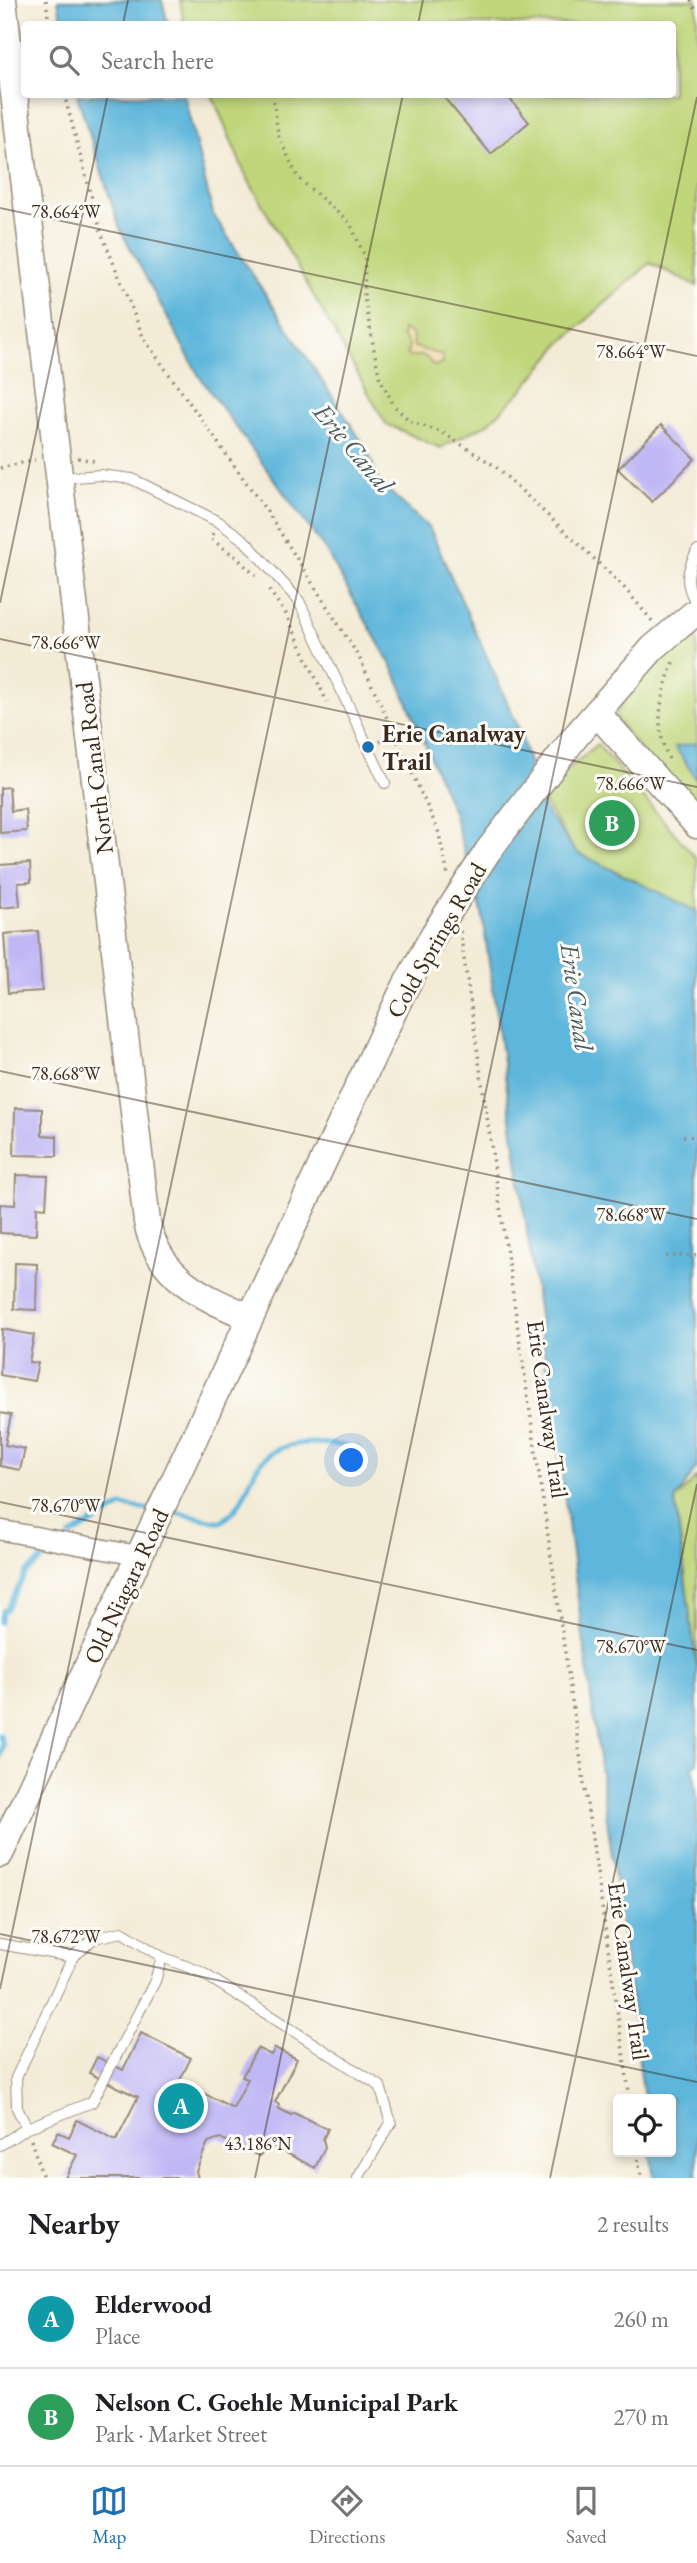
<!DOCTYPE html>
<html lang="en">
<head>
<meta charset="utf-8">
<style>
  body { margin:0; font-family:"EB Garamond",serif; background:#f2f2f2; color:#202124 }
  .controls { position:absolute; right:21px; bottom:21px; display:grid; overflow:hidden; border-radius:7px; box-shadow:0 4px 10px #0003 }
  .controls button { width:63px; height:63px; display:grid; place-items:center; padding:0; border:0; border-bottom:2px solid #e0e0e0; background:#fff; color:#202124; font:35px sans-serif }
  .you { position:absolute; left:352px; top:1461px; width:24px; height:24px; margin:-18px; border:5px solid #fff; border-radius:50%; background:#1a73e8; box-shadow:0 0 0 10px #1a73e833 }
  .badge { display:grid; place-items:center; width:46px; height:46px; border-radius:50%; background:#1f6fb2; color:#fff; font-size:23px; font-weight:700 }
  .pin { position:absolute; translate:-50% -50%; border:4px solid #fff; box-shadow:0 2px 7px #0006 }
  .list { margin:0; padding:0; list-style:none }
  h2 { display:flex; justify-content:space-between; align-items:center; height:91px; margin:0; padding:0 28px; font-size:30px }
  h2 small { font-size:23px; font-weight:400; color:#757577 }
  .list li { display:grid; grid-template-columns:46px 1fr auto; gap:21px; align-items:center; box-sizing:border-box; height:98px; padding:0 28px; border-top:2px solid #e0e0e0 }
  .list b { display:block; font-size:26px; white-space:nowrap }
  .list p { margin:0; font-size:23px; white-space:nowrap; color:#757577 }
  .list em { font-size:23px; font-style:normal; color:#757577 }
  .icon { flex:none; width:38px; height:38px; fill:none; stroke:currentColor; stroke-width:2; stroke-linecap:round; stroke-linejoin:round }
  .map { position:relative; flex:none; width:697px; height:2178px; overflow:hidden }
  .search { position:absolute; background:#fff; box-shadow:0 4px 10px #0003; left:21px; right:21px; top:21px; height:77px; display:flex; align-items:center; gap:18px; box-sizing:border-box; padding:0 24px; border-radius:7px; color:#757577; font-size:26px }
  .sheet { height:287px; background:#fff }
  nav { display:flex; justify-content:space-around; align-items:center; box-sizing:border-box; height:98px; border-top:2px solid #e0e0e0; background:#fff; font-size:19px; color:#757577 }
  nav a { display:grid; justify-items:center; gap:4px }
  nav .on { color:#1f6fb2 }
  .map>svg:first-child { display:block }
  .green { fill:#bfd67a; stroke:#7d804c; stroke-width:2 }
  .sand { fill:#eeda9e; stroke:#94825e; stroke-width:2 }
  .water { fill:#5db6db; stroke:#4c707c; stroke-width:2 }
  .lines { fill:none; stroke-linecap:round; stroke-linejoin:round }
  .stream { stroke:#5db6db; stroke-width:5 }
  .building { fill:#c0b7f5 }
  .lane-casing { stroke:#978a7a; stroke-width:12 }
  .street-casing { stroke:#978a7a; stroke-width:22 }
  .secondary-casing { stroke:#978a7a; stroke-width:29 }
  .path { stroke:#978a7a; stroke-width:3.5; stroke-dasharray:2 5; stroke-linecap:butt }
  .lane { stroke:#fff; stroke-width:10 }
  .street { stroke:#fff; stroke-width:19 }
  .secondary { stroke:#fff; stroke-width:26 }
  .secondary-bridge-casing { stroke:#978a7a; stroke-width:29; stroke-linecap:butt }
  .secondary-bridge { stroke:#fff; stroke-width:26 }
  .ticks { fill:none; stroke:#3b2a1e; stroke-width:2; stroke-opacity:0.45 }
  .poi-dot { fill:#1f6fb2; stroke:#fdfcf7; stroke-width:2.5 }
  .labels { text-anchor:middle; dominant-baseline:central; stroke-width:6; stroke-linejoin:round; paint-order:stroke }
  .poi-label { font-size:24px; font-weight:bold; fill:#3b2a1e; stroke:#fdfcf7; text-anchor:start }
  .street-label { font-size:24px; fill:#3b2a1e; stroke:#fdfcf7 }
  .water-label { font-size:26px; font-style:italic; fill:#475b60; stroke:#fdfcf7 }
  .ticks-label { font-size:18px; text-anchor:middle; fill:#3b2a1e; stroke:#fdfcf7; stroke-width:6; stroke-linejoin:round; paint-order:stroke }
</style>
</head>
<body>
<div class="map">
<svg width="697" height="2178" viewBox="0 0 697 2178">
  <rect width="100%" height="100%" fill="#fdfcf7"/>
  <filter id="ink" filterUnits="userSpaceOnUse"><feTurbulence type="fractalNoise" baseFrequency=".0143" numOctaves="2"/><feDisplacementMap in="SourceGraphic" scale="14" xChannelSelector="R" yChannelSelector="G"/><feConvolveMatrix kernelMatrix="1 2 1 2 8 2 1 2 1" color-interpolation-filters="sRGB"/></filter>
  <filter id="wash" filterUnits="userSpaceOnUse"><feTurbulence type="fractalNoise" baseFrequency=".00686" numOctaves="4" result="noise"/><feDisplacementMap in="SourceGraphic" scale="28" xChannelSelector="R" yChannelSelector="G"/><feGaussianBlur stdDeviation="1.57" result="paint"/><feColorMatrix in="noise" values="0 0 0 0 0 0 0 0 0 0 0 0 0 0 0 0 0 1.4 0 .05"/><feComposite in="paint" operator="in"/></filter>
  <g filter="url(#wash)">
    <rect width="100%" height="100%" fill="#f3ebd6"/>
    <path class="green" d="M180 0H697V286L650 263 560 344 524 388 489 423 440 448 386 424 245 174 212 95 672 94V24H184Z
      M697 624V823L614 716 646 670Z
      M597 744 697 859V911L576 852 539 795Z
      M697 1477V1669L675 1500Z"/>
    <path class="sand" d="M403 330 412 334 414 347 442 355 443 363 434 366C421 352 427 356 409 357L407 354 409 345 402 336Z"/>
    <path class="water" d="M58 0H162L168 24H62Z
      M77 95H184L213 214 368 451 378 481 430 529 519 729 543 808 576 852 697 911V1467L675 1500 697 1669V1763L693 1766 697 1798V2178H654L650 2152H671V2099H644L562 1478 482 913 453 812 395 672 326 551 199 376 120 229Z
      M697 743V780L675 747Z"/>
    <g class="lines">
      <path class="stream" d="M170 1511 220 1522C240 1511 244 1494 253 1475 271 1434 324 1441 359 1449
        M70 1536 122 1506 153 1510
        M0 1622 3 1611 6 1610 26 1573 57 1547
        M0 1735 3 1745 0 1757"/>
    </g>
    <g id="blocks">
      <path class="building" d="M441 94H506L529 122 491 154Z
        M661 425 695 459 652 502 618 469Z
        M9 787 11 811 25 809 27 831 0 833V788Z
        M30 863 31 882 18 883 20 906 0 908V865Z
        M38 931 42 991 8 993 4 934Z
        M15 1108 42 1109V1135L57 1136V1156L14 1155Z
        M16 1175 48 1176 46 1208 37 1207 36 1235 0 1233V1204L15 1205Z
        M15 1263 37 1264 36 1310 14 1309Z
        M2 1329 34 1335 29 1362 38 1363 34 1381 0 1375Z
        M0 1413 11 1415 5 1445 25 1449 20 1470 0 1466Z
        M141 2033 191 2058 177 2086 186 2091 189 2086 233 2108 248 2079 242 2077 257 2048 271 2055 275 2048 297 2059 275 2102 279 2105 278 2108 291 2115 294 2113 328 2129 323 2139 325 2147 315 2168 271 2145 259 2156 220 2138 208 2142 196 2171 198 2178H65L77 2155 52 2143 58 2132 69 2137 77 2120 116 2140 138 2097 89 2073 97 2057 123 2070Z"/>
    </g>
  </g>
  <g filter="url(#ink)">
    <use href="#blocks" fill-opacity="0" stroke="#978a7a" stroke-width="2"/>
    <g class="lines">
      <defs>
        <path id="lane" d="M62 478 100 475 132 479 219 522 245 541 299 601 385 783
          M697 551C686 572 684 584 697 604
          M0 1944 73 1957
          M27 2128 17 2108 16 2078 73 1957 94 1938 122 1932 162 1957
          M0 2145 27 2128 92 2102 155 1981 162 1957 201 1972 380 2086 391 2123 358 2178"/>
        <path id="street" d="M0 1530 140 1556"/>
        <path id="secondary" d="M3 0 147 1222C158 1277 202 1297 250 1317
          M597 713 697 825
          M575 737 653 648 697 611
          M0 1854 401 995 434 934"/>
      </defs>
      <use href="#lane" class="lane-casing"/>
      <use href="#street" class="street-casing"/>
      <use href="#secondary" class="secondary-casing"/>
      <path class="path" d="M46 0 49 24
        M691 0 697 12
        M64 94 101 232 144 339 268 513 359 657 438 830 448 875
        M273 94 278 135 298 178 350 223 365 257 364 296 379 376 394 406 410 421 443 433 495 466 622 585 653 622
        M78 458 94 461
        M0 468 35 460
        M213 533 211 539 236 557 256 576
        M269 590 286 614 327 702
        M380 742 397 733
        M669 759C652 723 662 695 674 659
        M460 931 630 2099
        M683 1136 697 1137
        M666 1256 697 1255
        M31 2140 43 2178
        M637 2152 641 2178"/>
      <use href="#lane" class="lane"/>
      <use href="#street" class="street"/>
      <use href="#secondary" class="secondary"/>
      <defs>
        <path id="secondary-bridge" d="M434 934 488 851 575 737"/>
      </defs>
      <use href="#secondary-bridge" class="secondary-bridge-casing"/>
      <use href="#secondary-bridge" class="secondary-bridge"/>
    </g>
  </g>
  <path class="ticks" d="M123 24 128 0M418 24 423 0M0 208 697 356M0 603 108 94M0 639 697 787M0 1071 697 1219M0 1502 697 1650M0 1934 697 2082M0 1989 403 94M255 2178 697 97M550 2178 697 1484"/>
  <circle class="poi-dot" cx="368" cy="747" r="7"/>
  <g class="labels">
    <g class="poi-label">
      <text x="382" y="733">Erie Canalway<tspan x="382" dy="28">Trail</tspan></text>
    </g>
    <g class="street-label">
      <text transform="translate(94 768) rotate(-97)">North Canal Road</text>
      <text transform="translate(436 940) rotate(-60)">Cold Springs Road</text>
      <text transform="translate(548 1409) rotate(82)">Erie Canalway Trail</text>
      <text transform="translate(126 1586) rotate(-65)">Old Niagara Road</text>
      <text transform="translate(629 1971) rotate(82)">Erie Canalway Trail</text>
    </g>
    <g class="water-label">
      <text transform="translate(354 448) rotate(50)">Erie Canal</text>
      <text transform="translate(577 997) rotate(82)">Erie Canal</text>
    </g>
  </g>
  <g class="ticks-label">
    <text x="66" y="218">78.664°W</text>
    <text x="631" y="358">78.664°W</text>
    <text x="66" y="649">78.666°W</text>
    <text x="631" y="790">78.666°W</text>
    <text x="66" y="1080">78.668°W</text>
    <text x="631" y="1221">78.668°W</text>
    <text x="66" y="1512">78.670°W</text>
    <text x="631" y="1653">78.670°W</text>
    <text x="66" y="1943">78.672°W</text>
    <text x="258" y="2150">43.186°N</text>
  </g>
</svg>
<div class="controls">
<button><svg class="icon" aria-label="locate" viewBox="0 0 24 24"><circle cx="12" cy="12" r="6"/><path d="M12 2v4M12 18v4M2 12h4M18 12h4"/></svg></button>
</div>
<div class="you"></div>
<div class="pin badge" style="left:181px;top:2106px;background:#0f9aa8">A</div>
<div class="pin badge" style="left:612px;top:823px;background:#2e9e5b">B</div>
<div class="search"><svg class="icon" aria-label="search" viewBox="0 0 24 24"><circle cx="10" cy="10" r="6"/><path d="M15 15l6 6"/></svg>Search here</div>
</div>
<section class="sheet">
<h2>Nearby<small>2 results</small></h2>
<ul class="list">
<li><span class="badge" style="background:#0f9aa8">A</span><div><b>Elderwood</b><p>Place</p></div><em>260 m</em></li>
<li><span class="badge" style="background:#2e9e5b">B</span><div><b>Nelson C. Goehle Municipal Park</b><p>Park · Market Street</p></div><em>270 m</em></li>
</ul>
</section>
<nav>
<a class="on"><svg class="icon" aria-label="map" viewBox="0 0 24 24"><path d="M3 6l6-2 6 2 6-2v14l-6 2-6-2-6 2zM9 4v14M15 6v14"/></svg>Map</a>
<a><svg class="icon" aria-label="directions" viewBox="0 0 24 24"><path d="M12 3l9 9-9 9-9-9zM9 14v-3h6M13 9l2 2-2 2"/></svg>Directions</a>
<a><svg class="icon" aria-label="saved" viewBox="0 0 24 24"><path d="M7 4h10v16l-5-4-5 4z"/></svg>Saved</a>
</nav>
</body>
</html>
